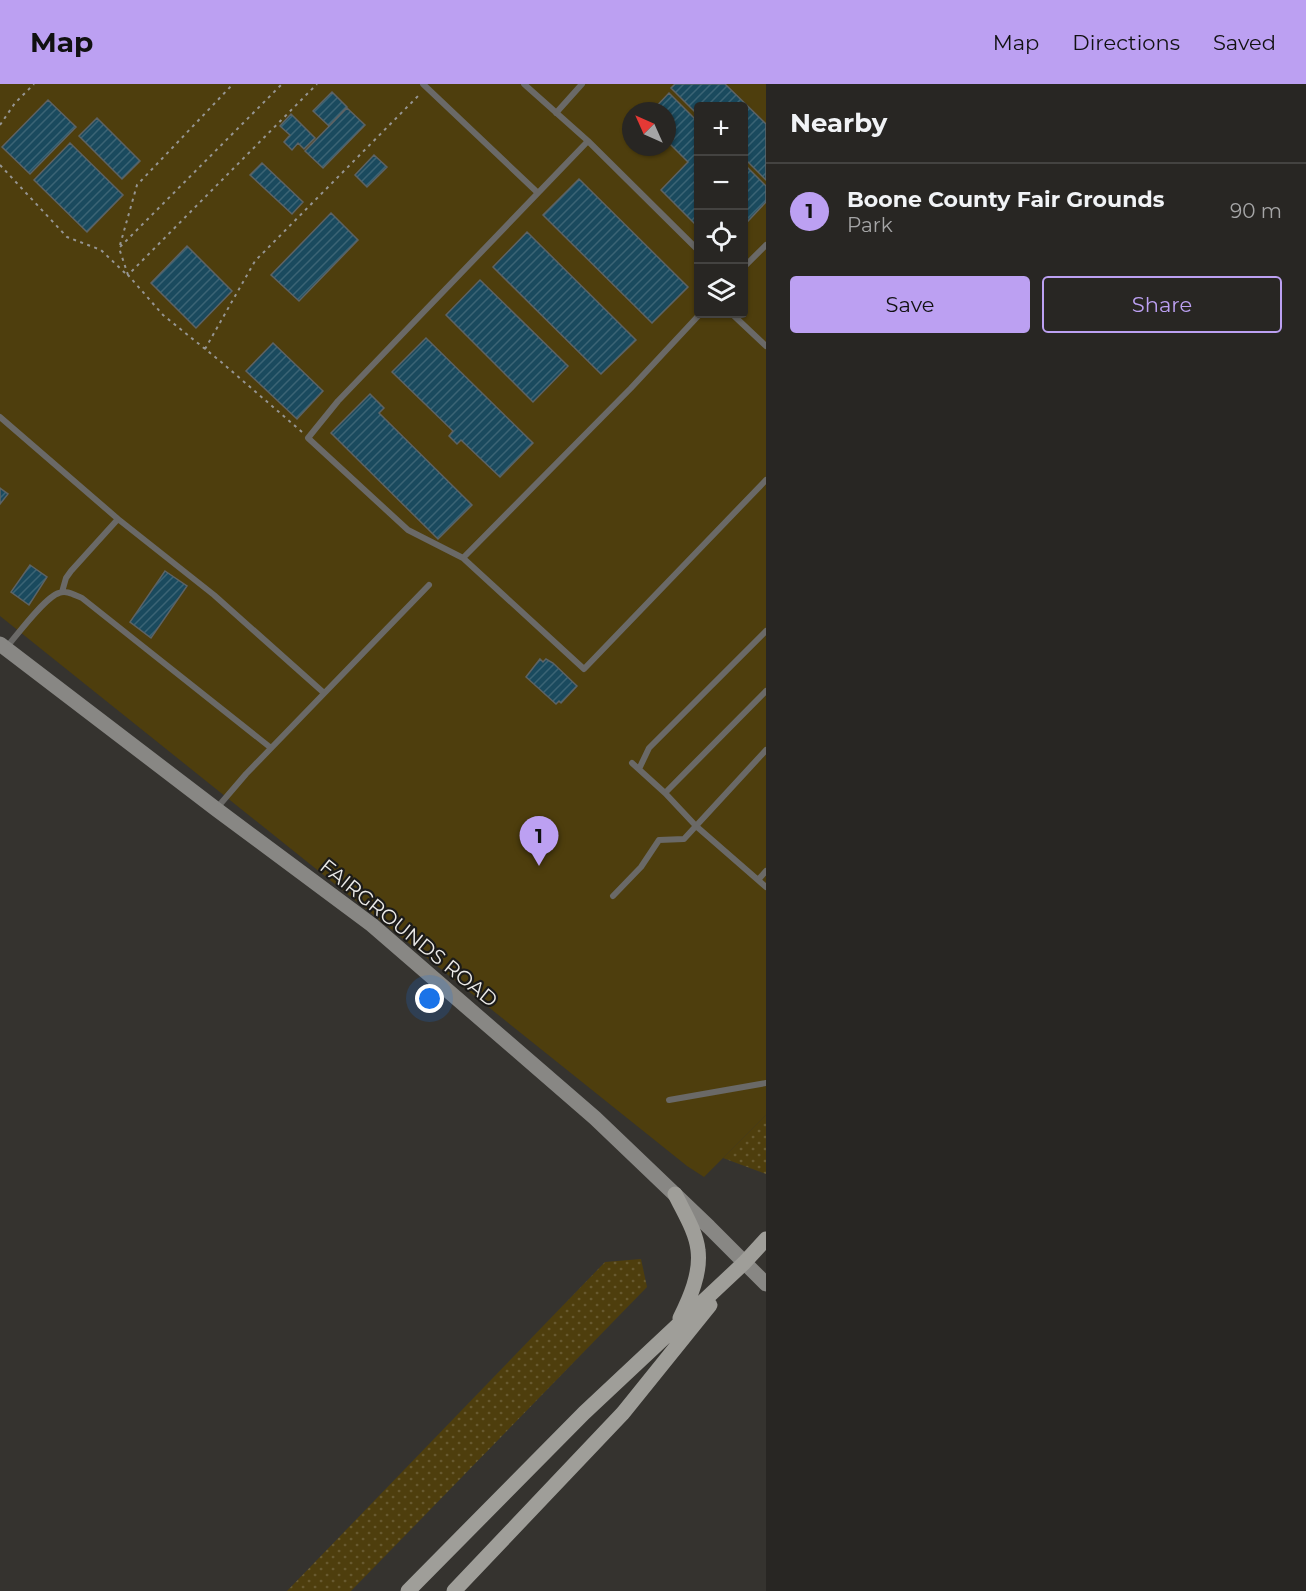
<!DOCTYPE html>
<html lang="en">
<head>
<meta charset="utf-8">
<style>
  body { margin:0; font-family:Montserrat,sans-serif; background:#343230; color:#f1f3f6 }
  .controls { position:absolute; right:18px; top:18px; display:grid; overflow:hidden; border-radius:6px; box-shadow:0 2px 4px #0004 }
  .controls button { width:54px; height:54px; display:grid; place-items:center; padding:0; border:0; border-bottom:2px solid #444341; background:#282623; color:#f1f3f6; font:30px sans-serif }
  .compass { position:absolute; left:622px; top:18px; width:54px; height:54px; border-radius:50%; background:#282623; box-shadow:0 2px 4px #0004; rotate:315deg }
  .you { position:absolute; left:430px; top:915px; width:21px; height:21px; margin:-15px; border:4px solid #fff; border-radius:50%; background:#1a73e8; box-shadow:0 0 0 9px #1a73e833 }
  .badge { display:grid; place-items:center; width:39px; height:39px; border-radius:50%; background:#bca0f2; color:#111; font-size:20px; font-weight:700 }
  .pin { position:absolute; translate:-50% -50px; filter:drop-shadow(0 2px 3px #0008) }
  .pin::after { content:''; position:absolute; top:32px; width:21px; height:18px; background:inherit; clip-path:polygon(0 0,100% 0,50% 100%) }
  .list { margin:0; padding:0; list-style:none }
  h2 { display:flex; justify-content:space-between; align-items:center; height:78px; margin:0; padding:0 24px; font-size:26px }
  h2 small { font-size:20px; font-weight:400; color:#a5a5a6 }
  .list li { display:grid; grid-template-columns:39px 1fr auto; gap:18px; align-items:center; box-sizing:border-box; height:96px; padding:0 24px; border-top:2px solid #444341 }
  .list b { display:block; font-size:22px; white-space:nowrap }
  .list p { margin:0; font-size:20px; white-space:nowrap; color:#a5a5a6 }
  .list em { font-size:20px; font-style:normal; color:#a5a5a6 }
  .actions { display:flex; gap:12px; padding:18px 24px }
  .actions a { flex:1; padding:14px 0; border:2px solid #bca0f2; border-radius:6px; text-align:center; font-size:21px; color:#bca0f2 }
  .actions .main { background:#bca0f2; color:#111 }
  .icon { flex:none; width:33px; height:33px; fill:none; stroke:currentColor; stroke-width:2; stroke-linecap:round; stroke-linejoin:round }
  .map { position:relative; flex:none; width:766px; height:1507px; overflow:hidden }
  header { display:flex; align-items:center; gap:36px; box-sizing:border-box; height:84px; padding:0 30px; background:#bca0f2; color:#111 }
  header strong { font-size:28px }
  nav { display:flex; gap:33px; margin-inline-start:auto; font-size:21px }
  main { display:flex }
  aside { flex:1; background:#282623 }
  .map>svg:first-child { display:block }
  .grass { fill:url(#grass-dots) }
  .park { fill:#4e3e0d; fill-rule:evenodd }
  .building { fill:url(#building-hatch); stroke:#5d6365; stroke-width:1.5 }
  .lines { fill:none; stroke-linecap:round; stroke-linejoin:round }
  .path { stroke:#969592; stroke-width:2; stroke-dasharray:3 4.5; stroke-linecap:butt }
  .lane { stroke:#6a6967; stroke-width:6 }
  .secondary { stroke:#888784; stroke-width:15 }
  .primary { stroke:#9f9e99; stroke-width:15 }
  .labels { text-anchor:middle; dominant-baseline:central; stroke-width:4.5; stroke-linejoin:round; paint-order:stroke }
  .street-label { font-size:20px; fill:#ebeae8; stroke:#1c1b19 }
</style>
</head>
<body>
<header>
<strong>Map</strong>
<nav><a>Map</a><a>Directions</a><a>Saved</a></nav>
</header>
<main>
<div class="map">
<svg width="766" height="1507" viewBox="0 0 766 1507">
  <defs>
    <pattern id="grass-dots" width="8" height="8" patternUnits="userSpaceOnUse" patternTransform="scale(1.5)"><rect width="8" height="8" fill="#4e3e0d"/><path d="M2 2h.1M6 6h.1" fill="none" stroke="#685a30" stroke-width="1.8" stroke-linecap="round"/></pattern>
    <pattern id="building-hatch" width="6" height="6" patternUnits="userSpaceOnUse" patternTransform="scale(1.5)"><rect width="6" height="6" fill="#1a4a5e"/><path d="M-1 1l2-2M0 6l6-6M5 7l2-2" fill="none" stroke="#3b6475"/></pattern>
  </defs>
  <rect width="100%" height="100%" fill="#35332f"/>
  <path class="grass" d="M766 1031V1090L723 1074Z
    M641 1175 647 1203 351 1507H287L605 1178Z"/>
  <path class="park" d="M0 0H766V1031L704 1093 687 1082 0 532ZM698 22H744V230H698ZM631 27H667V63H631Z"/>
  <path class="building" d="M675 0H725L766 40V96L744 74V22H698V31L671 4Z
    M332 8 347 23 329 42 313 27Z
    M669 9 698 38V143L661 106 688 78 667 57V27H652Z
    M48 16 76 43 30 90 2 63Z
    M347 24 365 41 323 84 305 67Z
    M291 30 315 54 304 65 298 59 292 66 284 58 290 51 280 42Z
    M97 34 140 77 122 95 79 52Z
    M70 59 123 111 87 148 34 96Z
    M374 71 387 83 367 103 355 91Z
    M262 79 303 118 292 130 250 91Z
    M744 80 766 102V118L748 137 744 132Z
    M579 95 688 203 652 239 543 131Z
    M331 129 358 156 299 217 271 191Z
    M527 148 636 256 601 290 493 183Z
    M187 162 232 207 196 244 151 199Z
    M480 196 568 282 533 318 446 231Z
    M426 254 533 359 500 393 461 356 457 360 449 352 453 347 392 288Z
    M273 259 323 307 297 335 246 287Z
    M370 310 384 324 379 329 472 421 438 455 331 349Z
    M0 404 8 410 0 420Z
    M30 481 47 493 29 521 11 508Z
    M165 487 187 502 151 554 130 538Z
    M540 575 543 578 546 575 553 579 577 602 561 619 559 617 556 620 526 593Z"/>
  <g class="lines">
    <path class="path" d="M0 41 15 19 34 0
      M0 81 67 153 101 166 125 189
      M120 161 137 101 233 0
      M128 191 119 164 282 0
      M205 265 255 177 420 10
      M302 348 220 277 163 231 128 191 317 0"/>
    <path class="lane" d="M423 0 538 109
      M524 0 588 57 698 166
      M556 29 582 0
      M588 57 338 317 308 354 408 446 463 474 584 585 766 396
      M744 183 766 161
      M732 230 766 262
      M0 333 118 435
      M463 474 631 304 700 230
      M62 508 66 494 71 487 118 435 214 511 324 609
      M6 564C17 551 45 513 59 509 67 506 74 511 82 514L271 664
      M632 679 665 709 696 742 766 803
      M639 685 649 664 766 547
      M665 709 766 607
      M216 725 246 690 429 501
      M758 796 766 787
      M613 812 641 783 659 756 684 755 766 666
      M669 1016 766 999"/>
    <path class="secondary" d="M0 560 216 725 372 841 595 1034 709 1143 766 1200"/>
    <path class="primary" d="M675 1110C683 1127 696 1147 698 1166 701 1189 690 1214 680 1234
      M408 1507 584 1329 744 1179 766 1155
      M454 1507 623 1329 710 1221"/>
  </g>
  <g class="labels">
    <g class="street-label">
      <text transform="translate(409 849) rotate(39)">FAIRGROUNDS ROAD</text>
    </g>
  </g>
</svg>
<div class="controls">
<button>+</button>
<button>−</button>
<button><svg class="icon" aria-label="locate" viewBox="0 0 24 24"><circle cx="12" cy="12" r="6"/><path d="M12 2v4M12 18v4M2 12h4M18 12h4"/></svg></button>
<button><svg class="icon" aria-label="layers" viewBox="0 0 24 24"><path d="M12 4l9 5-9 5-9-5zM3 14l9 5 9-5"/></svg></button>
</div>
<svg class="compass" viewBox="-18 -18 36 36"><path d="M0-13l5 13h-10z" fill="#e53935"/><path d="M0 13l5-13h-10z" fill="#a5a5a6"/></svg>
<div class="you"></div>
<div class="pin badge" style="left:539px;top:782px">1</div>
</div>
<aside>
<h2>Nearby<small></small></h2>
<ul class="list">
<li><span class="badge">1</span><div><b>Boone County Fair Grounds</b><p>Park</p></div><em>90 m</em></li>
</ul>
<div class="actions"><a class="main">Save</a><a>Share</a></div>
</aside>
</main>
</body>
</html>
